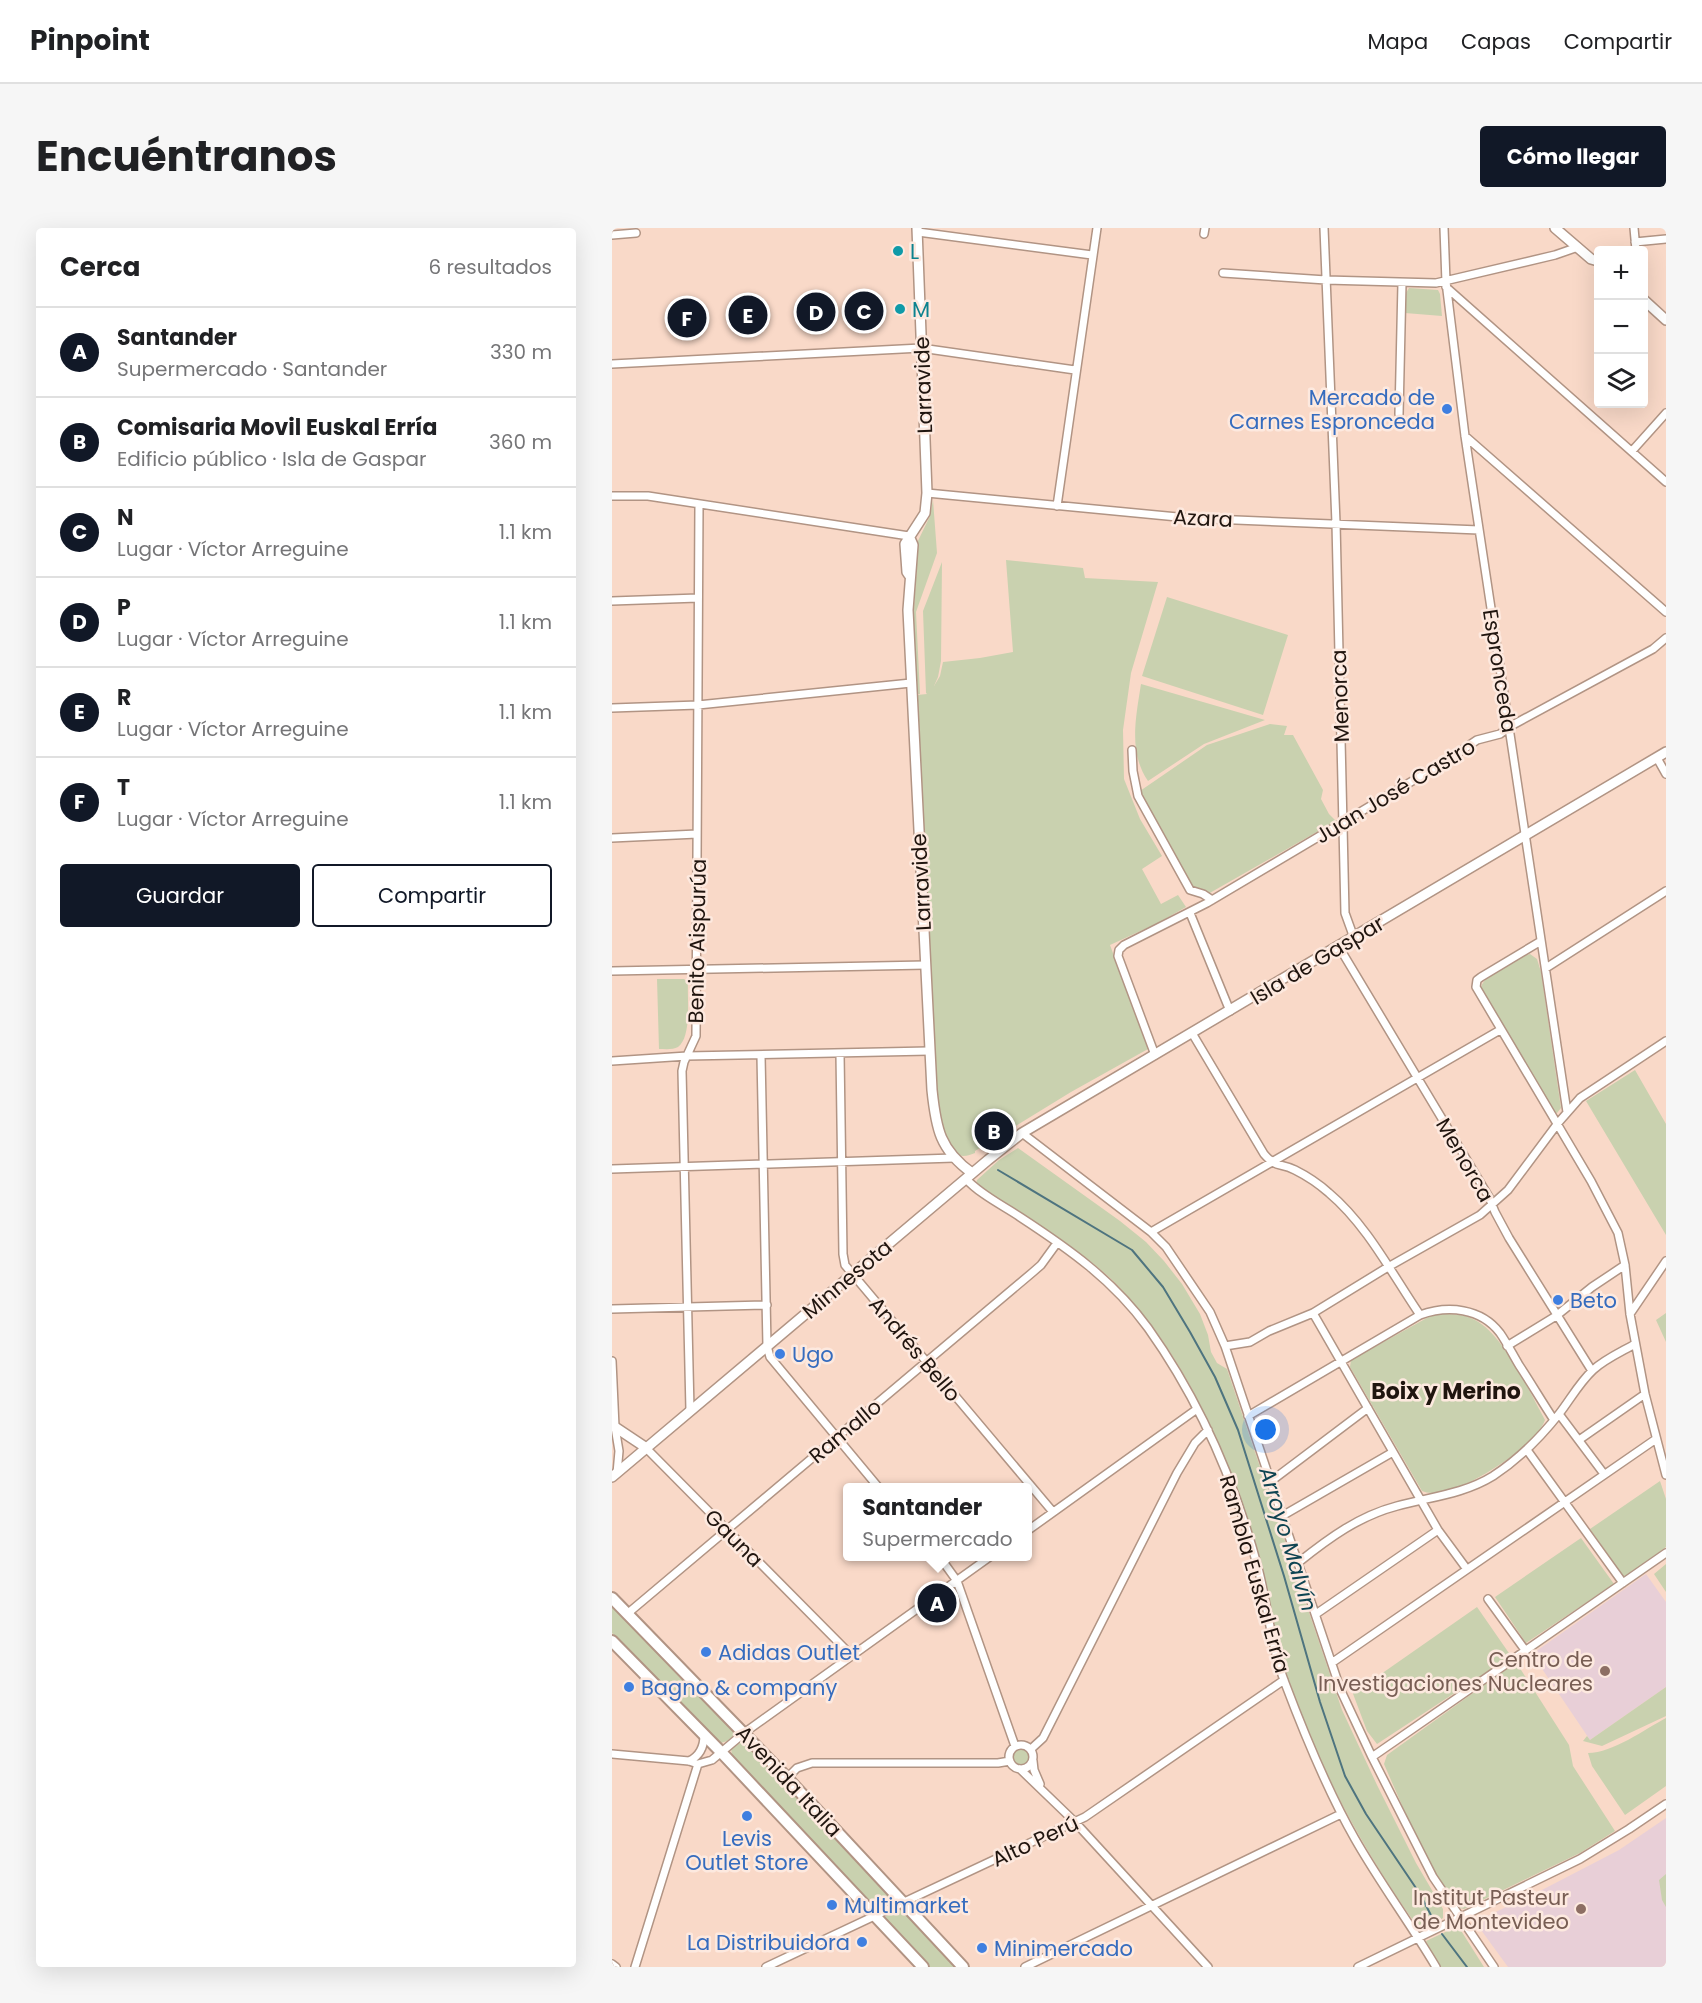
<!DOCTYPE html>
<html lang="es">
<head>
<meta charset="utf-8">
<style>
  body { margin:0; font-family:Poppins,sans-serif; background:#f6f6f6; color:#202124 }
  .controls { position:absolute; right:18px; top:18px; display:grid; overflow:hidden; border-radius:6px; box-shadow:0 6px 24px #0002 }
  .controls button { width:54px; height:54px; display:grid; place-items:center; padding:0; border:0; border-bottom:2px solid #e0e0e0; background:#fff; color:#202124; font:30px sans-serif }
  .you { position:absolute; left:654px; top:1202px; width:21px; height:21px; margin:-15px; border:4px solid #fff; border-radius:50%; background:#1a73e8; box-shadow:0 0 0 9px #1a73e833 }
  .badge { display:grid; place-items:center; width:39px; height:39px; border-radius:50%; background:#111827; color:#fff; font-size:20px; font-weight:700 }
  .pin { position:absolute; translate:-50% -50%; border:3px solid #fff; box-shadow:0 2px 6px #0006 }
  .popup { position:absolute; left:231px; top:1255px; width:189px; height:78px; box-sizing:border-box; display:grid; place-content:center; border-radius:6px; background:#fff; filter:drop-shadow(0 2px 4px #0005); font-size:20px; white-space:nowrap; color:#757577 }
  .popup b { font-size:22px; color:#202124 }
  .popup::after { content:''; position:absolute; left:50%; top:100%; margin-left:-12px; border:12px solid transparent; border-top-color:#fff }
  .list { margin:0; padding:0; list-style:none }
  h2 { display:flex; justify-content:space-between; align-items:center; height:78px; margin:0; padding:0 24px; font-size:26px }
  h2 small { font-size:20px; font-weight:400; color:#757577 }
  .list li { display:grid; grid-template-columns:39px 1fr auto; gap:18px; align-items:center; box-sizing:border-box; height:90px; padding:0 24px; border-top:2px solid #e0e0e0 }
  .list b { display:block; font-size:22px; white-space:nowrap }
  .list p { margin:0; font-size:20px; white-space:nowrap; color:#757577 }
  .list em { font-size:20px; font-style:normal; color:#757577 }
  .actions { display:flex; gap:12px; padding:18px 24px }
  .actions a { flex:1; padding:14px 0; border:2px solid #111827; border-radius:6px; text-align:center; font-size:21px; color:#111827 }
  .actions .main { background:#111827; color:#fff }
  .icon { flex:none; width:33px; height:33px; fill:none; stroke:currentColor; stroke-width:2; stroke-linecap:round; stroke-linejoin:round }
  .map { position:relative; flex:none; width:1054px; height:1739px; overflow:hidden; border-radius:6px }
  header { display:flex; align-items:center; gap:36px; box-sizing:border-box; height:84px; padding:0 30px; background:#fff; border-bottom:2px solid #e0e0e0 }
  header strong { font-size:28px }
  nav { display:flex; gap:33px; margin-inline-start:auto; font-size:21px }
  .intro { display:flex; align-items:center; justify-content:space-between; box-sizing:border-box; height:144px; padding:0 36px }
  h1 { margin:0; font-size:42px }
  .button { padding:15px 27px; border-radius:6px; background:#111827; color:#fff; font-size:21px; font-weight:700 }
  main { display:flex; gap:36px; padding:0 36px }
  aside { flex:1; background:#fff; border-radius:6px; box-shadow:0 6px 24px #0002 }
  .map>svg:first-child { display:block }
  .education { fill:#e8cfd7 }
  .green { fill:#c9d1af }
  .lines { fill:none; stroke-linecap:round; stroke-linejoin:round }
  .stream { stroke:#4e747f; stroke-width:2 }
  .street-casing { stroke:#b19484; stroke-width:10 }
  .secondary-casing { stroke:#b19484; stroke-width:12 }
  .primary-casing { stroke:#b19484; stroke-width:14 }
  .street { stroke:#fff; stroke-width:7 }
  .secondary { stroke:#fff; stroke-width:9 }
  .primary { stroke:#fff; stroke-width:10 }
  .culture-dot { fill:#0f9aa8; stroke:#fde9df; stroke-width:2 }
  .shop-dot { fill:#3f7fe0; stroke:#fde9df; stroke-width:2 }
  .education-dot { fill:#8d6e63; stroke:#fde9df; stroke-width:2 }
  .labels { text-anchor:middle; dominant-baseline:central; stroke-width:5; stroke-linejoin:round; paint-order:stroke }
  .culture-label { font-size:21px; fill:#0d838f; stroke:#fde9df; text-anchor:start }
  .street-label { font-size:21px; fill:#20150f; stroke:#fde9df }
  .shop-label { font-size:21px; fill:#366cbe; stroke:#fde9df; text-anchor:start }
  .education-label { font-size:21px; fill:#785e54; stroke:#fde9df; text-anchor:end }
  .neighbourhood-label { font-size:22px; font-weight:bold; fill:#20150f; stroke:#fde9df }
  .water-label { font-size:22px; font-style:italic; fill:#0e4452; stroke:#fde9df }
</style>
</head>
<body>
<header>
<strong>Pinpoint</strong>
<nav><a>Mapa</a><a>Capas</a><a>Compartir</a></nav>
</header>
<div class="intro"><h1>Encuéntranos</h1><a class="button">Cómo llegar</a></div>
<main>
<aside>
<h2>Cerca<small>6 resultados</small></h2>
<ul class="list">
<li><span class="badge">A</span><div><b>Santander</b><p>Supermercado · Santander</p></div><em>330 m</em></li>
<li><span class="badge">B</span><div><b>Comisaria Movil Euskal Erría</b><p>Edificio público · Isla de Gaspar</p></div><em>360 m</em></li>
<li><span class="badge">C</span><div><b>N</b><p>Lugar · Víctor Arreguine</p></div><em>1.1 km</em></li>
<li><span class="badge">D</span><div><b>P</b><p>Lugar · Víctor Arreguine</p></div><em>1.1 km</em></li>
<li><span class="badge">E</span><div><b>R</b><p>Lugar · Víctor Arreguine</p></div><em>1.1 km</em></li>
<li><span class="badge">F</span><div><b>T</b><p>Lugar · Víctor Arreguine</p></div><em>1.1 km</em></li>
</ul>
<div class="actions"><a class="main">Guardar</a><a>Compartir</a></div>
</aside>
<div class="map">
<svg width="1054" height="1739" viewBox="0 0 1054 1739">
  <rect width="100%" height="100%" fill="#f9d9c8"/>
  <path class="education" d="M1034 1346 1054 1374V1459L978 1512 920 1426Z
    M1054 1590V1739H896L869 1702 873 1689 922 1666 926 1670 930 1666 928 1663 1007 1622Z"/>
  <path class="green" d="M797 60 826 62 828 66 830 88 793 85 794 65Z
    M321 272 325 325 304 384 308 466H305L301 396 305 336 304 317 318 288Z
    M394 332 471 340 473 350 546 354 519 445 511 502 512 551 528 591 550 628 530 641 549 676 566 667 574 679 546 695 498 717 536 821 459 864 363 923V925C358 927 350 930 345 926 328 913 325 868 324 848L305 467 315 466 314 465 311 383 330 334 329 433 326 449 322 458 328 448 331 434 368 430 401 424Z
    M555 369 676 407 651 487 530 448Z
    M529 456 653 492 592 516 536 553C516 524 524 489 529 456Z
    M658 496 675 498 672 507H681L711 562 709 571 717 586 724 593 596 666 579 657 528 563 595 517Z
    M918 726 925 731 929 744 949 880 945 885 941 884 869 763C867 748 899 735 911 728Z
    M45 751H72L76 754C75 770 80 809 66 819 61 822 53 821 47 821Z
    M1023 842 1054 896V1007L974 873Z
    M406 920 508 993 534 1014 552 1033 570 1056 588 1086 596 1107 599 1124 605 1135 615 1141 730 1482 765 1557 804 1635 831 1681V1690L811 1702 805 1698C749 1620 705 1536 674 1445 664 1415 661 1383 653 1353 623 1247 584 1140 507 1059 468 1018 410 989 364 956L365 952 387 932Z
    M1054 1085V1114L1044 1092Z
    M822 1086C835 1086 851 1085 863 1092 892 1107 917 1163 933 1192 924 1219 838 1276 810 1263L738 1139 739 1132Z
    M1048 1253 1054 1271V1319L1030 1338 1012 1349 978 1301Z
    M969 1310 1002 1356 914 1415 883 1369Z
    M1054 1336V1364L1042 1346Z
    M0 1378 121 1501V1508L115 1513 109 1515 105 1512 0 1405Z
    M865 1379 899 1428 765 1516 755 1503 740 1463 749 1460Z
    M904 1434 957 1517 961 1538 1003 1603 968 1625 852 1681 844 1679 809 1621 772 1536 775 1527Z
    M1054 1459V1488L990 1518 971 1513 975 1508 978 1512Z
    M1054 1490V1558L1013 1587 980 1538 976 1525C1001 1525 1033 1501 1054 1490Z
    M131 1513 278 1670V1675L267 1680 262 1679 120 1527 119 1521Z
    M401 1528a9 9 0 1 1 18 0a9 9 0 1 1-18 0Z
    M1054 1646V1679L1050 1672 1047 1652Z
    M287 1681 290 1682 343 1739H316L273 1692 274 1687Z
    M844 1699 848 1701 872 1739H826L814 1713Z"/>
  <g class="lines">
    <path class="stream" d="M386 942 520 1022 551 1059 578 1104 603 1149 626 1202 672 1348 708 1474 733 1548 754 1586 808 1666 822 1693
      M830 1706 855 1739"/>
    <defs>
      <path id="street" d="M712 0 724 295 733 685 742 710
        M832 0 834 54 853 208 955 884
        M1022 0 1024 22
        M306 4 480 27
        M592 6 593 0
        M0 7 24 5
        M1023 14 1054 11
        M611 45 714 52 824 55 943 27 966 19
        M834 59 1054 254
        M0 136 309 120 463 142
        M787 186 790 55
        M853 208 1054 384
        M1020 223 1054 185
        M315 265 576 290 867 302
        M0 268H36L297 308
        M445 278 485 0
        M0 373 86 370
        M0 480 86 477 299 455
        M520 522 521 543 526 568 578 662 591 666 600 672
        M1045 530 1054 546
        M0 610 85 606
        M578 685 618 783
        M929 713 869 749 865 752 864 759 979 953 1006 1005 1013 1037 1018 1086 1033 1166 1054 1247
        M727 719 877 969 883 984 897 1010 980 1143
        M934 740 1054 663
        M0 743 314 737
        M580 805 652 926C665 941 667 934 683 942 695 948 707 956 717 965 755 997 780 1046 808 1087
        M228 826 231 1026 233 1037 441 1284
        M543 827 506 728 507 722 512 717 595 675 834 533 865 512 888 506 897 499 1041 421 1054 410
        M149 828 155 1118 158 1129 267 1260
        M0 833 75 828 317 823
        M410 905 539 1004 554 1019 598 1084 613 1118 729 1463 760 1529 821 1649 882 1739
        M0 941 342 930
        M354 951C369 967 390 977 408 989 457 1021 501 1052 536 1100 588 1173 623 1254 646 1340 656 1378 659 1419 673 1455 693 1508 715 1562 743 1611 768 1655 798 1695 824 1739
        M539 1004 888 802
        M0 1081 155 1077
        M701 1085 826 1302 854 1340
        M1018 1086 1054 1033
        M613 1118 638 1114 657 1103 701 1085 776 1039 868 987 896 962 946 895 968 870 1054 813
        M895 1118 944 1088 980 1059 1013 1037
        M0 1133 3 1199 7 1223 5 1245
        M78 1182 70 843 72 834 84 808 87 277
        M947 1186 992 1246
        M636 1188 808 1087C836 1077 869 1080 888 1105 895 1115 901 1127 907 1137 919 1155 930 1174 942 1192
        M967 1212 1033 1166
        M33 1219 240 1428
        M915 1222 1011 1355
        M658 1254 756 1180
        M670 1288 781 1224
        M415 1303 585 1181
        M327 1328 345 1353 403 1518
        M687 1334C717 1310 747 1288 785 1278 818 1269 852 1266 881 1248 907 1231 928 1210 947 1186 958 1172 967 1155 981 1142 993 1131 1009 1124 1023 1116
        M876 1371 913 1422
        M15 1386 421 1044 429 1037 445 1015
        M704 1386 826 1302
        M721 1434 1044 1211
        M397 1529a12 12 0 1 1 24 0a12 12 0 1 1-24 0Z
        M419 1521 431 1510 565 1245 583 1215 596 1202
        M0 1526 77 1533 86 1536
        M760 1529 1054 1325
        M77 1533C88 1528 92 1518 92 1507
        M421 1533 422 1542 428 1556
        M86 1536 100 1532 132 1505 379 1328
        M408 1541 463 1594 596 1739
        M175 1550 185 1540 200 1535H386L398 1533
        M0 1736 4 1739
        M23 1739 86 1536
        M154 1739 473 1589 672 1452
        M413 1739 729 1586
        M746 1739 968 1631 1017 1601 1054 1576"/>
      <path id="secondary" d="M943 0 979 31 986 33
        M1032 72 1054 92
        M297 308 301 317 296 382 320 862C324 901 328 922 360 945
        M297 347 295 344 293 316 313 285 315 265 305 0
        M0 1197 33 1219
        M0 1249 376 932 410 905 1054 524"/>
      <path id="primary" d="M0 1370 175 1550 351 1739
        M0 1413 110 1525 311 1739"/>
    </defs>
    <use href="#street" class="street-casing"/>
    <use href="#secondary" class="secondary-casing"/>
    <use href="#primary" class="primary-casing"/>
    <use href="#street" class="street"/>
    <use href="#secondary" class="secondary"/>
    <use href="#primary" class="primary"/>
  </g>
  <g class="culture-dot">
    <circle cx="286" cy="23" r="6"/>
    <circle cx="288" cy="81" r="6"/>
  </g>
  <g class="shop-dot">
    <circle cx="835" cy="181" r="6"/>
    <circle cx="946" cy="1072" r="6"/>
    <circle cx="168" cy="1126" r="6"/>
    <circle cx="94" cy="1424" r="6"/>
    <circle cx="17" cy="1459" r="6"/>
    <circle cx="135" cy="1588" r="6"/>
    <circle cx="220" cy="1677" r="6"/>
    <circle cx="250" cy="1714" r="6"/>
    <circle cx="370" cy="1720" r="6"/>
  </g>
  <g class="education-dot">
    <circle cx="993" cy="1443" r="6"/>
    <circle cx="969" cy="1681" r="6"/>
  </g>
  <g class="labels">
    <g class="culture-label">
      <text x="298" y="23">L</text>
      <text x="300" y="81">M</text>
    </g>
    <g class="street-label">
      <text transform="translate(311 157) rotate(-92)">Larravide</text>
      <text transform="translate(591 290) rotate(3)">Azara</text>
      <text transform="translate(888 443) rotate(81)">Espronceda</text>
      <text transform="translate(728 468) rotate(-92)">Menorca</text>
      <text transform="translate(783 563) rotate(-31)">Juan José Castro</text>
      <text transform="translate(309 654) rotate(-93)">Larravide</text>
      <text transform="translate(85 713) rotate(-89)">Benito Aispurúa</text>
      <text transform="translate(705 732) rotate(-31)">Isla de Gaspar</text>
      <text transform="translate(853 932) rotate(60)">Menorca</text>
      <text transform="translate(235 1051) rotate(-40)">Minnesota</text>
      <text transform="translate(303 1121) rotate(50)">Andrés Bello</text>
      <text transform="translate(233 1203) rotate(-40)">Ramallo</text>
      <text transform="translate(122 1310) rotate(45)">Gauna</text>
      <text transform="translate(643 1346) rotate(74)">Rambla Euskal Erría</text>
      <text transform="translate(177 1553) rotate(47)">Avenida Italia</text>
      <text transform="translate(423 1613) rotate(-25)">Alto Perú</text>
    </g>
    <g class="shop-label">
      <text x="823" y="169" text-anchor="end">Mercado de<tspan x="823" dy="24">Carnes Espronceda</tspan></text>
      <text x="958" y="1072">Beto</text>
      <text x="180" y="1126">Ugo</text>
      <text x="106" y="1424">Adidas Outlet</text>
      <text x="29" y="1459">Bagno &amp; company</text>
      <text x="135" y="1610" text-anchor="middle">Levis<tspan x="135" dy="24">Outlet Store</tspan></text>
      <text x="232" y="1677">Multimarket</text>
      <text x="238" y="1714" text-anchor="end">La Distribuidora</text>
      <text x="382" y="1720">Minimercado</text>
    </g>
    <g class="education-label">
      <text x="981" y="1431">Centro de<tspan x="981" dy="24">Investigaciones Nucleares</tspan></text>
      <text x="957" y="1669">Institut Pasteur<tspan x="957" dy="24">de Montevideo</tspan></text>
    </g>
    <g class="neighbourhood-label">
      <text x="834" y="1163">Boix y Merino</text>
    </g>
    <g class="water-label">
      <text transform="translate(676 1311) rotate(73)">Arroyo Malvín</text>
    </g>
  </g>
</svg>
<div class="controls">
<button>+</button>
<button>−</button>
<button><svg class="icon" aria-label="layers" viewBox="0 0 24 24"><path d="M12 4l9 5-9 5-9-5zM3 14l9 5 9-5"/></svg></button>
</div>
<div class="you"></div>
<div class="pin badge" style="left:325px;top:1375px">A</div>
<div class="popup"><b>Santander</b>Supermercado</div>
<div class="pin badge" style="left:382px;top:903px">B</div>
<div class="pin badge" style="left:252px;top:83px">C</div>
<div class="pin badge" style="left:204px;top:84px">D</div>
<div class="pin badge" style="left:136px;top:87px">E</div>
<div class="pin badge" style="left:75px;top:90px">F</div>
</div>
</main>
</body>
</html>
